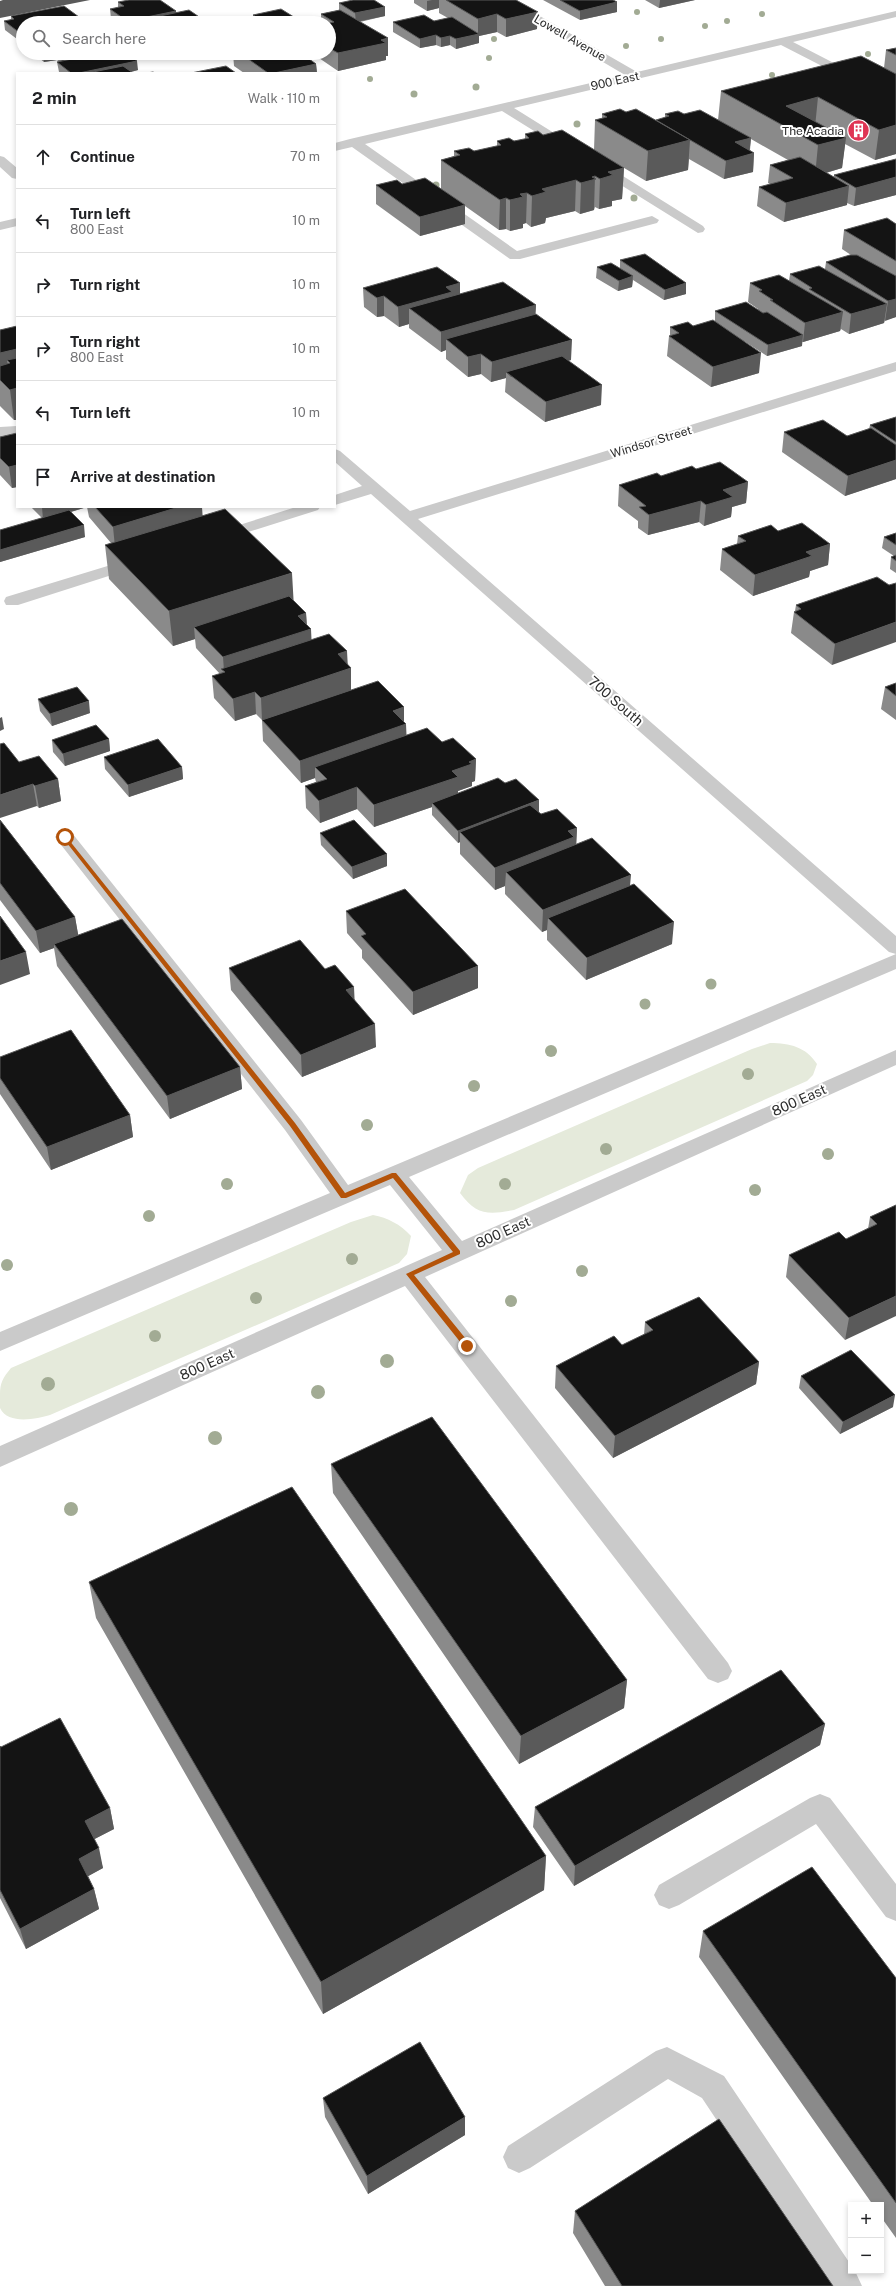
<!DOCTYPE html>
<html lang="en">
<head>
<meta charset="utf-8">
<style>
  body { margin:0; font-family:"Public Sans",sans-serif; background:#f2f2f2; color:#202124 }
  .controls { position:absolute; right:12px; bottom:12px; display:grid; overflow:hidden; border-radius:0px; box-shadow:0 2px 6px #0003 }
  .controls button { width:36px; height:36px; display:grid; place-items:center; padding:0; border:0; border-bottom:1px solid #e0e0e0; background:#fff; color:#202124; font:20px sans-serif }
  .stop { position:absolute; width:12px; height:12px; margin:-9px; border:3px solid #b45309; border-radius:50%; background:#fff }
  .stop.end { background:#b45309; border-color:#fff; box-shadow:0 1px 4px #0008 }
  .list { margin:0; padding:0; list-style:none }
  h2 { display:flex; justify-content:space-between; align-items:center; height:52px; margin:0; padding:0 16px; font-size:17px }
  h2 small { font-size:13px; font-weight:400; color:#757577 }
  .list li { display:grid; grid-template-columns:26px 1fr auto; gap:12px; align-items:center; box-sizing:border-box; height:64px; padding:0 16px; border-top:1px solid #e0e0e0 }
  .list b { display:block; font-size:15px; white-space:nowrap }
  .list p { margin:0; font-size:13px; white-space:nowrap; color:#757577 }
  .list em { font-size:13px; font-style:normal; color:#757577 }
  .icon { flex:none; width:22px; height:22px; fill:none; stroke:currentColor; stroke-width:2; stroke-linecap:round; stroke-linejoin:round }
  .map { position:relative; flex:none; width:896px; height:2286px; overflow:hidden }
  .search { position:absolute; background:#fff; box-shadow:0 2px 6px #0003; left:16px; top:16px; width:320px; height:44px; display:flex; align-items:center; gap:10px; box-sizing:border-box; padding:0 14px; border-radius:22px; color:#757577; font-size:15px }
  .panel { position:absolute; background:#fff; box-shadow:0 2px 6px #0003; left:16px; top:72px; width:320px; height:436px; border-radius:0px }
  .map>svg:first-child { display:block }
  .green { fill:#e5eadb }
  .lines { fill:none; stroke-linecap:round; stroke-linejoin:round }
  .minor { fill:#cacaca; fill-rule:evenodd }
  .tree { fill:#a2ab94 }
  .wall { fill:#8a8a8a }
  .shaded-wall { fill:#5a5a5a }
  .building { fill:#141414; stroke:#5a5a5a }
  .route { fill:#b45309 }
  .labels { text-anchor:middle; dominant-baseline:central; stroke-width:4; stroke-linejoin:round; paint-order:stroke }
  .far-street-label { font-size:12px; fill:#2d2d2d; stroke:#fff }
  .far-poi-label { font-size:12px; fill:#2d2d2d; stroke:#fff; text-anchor:end }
  .street-label { font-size:14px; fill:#2d2d2d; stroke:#fff }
</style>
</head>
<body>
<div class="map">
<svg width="896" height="2286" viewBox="0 0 896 2286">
  <rect width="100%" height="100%" fill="#fff"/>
  <path class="green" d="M770 1043C790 1043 806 1047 817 1064L813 1075 807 1081 514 1210C488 1215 476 1215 460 1193L468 1175 478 1168 752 1049Z
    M373 1215C388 1218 400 1224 411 1236L407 1254 399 1263 50 1415C36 1419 8 1425 0 1408 0 1405 0 1399 0 1395 0 1382 3 1378 11 1368L351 1222Z"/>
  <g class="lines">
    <path class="minor" d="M498 0H512L637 72 896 11V17L793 42 896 95V104L781 45 514 108 703 226 705 229 703 232 698 233 502 111 365 144 517 251 652 216 659 220 657 223 520 259H510L352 147 335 151V143L350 139 625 75Z
      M0 156 4 157 17 168V179L12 178 0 167Z
      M17 218V226L0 230V222Z
      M896 362V371L418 519 896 936V954L889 952 371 494 335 505V495L362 486 335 462V449L340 451 410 511Z
      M17 426V436L0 437V427Z
      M296 507H320L318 510 223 540H211L209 537 211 534Z
      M137 557 143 559 145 562 143 565 18 605H6L4 601 6 597Z
      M65 831 72 833 301 1120 348 1185 896 954V969L409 1177 462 1241 896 1050V1065L425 1277 728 1663 732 1671 728 1679 718 1683 708 1679 405 1286 0 1467V1446L442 1250 390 1185 0 1351V1332L330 1193 285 1130 58 841 55 837 58 833Z
      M820 1794 830 1798 896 1884V1921L886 1917 816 1824 679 1905 669 1909 659 1905 654 1895 659 1885 810 1798Z
      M667 2047 724 2076 851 2265V2271H855L862 2286H827L702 2098 668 2079 530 2168 519 2173 508 2168 503 2157 508 2146 656 2051Z"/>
  </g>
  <g class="tree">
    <circle cx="637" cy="12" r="3"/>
    <circle cx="762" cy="14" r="3"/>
    <circle cx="727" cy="21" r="3"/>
    <circle cx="705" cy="26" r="3"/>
    <circle cx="494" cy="39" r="3"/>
    <circle cx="661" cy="39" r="3"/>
    <circle cx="626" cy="46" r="3"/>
    <circle cx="868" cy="54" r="3"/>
    <circle cx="489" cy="58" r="3"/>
    <circle cx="772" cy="75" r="3"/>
    <circle cx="370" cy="79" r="3"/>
    <circle cx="476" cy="87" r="3.5"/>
    <circle cx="414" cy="94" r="3.5"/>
    <circle cx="577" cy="124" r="3.5"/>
    <circle cx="436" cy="185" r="3.5"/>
    <circle cx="634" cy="198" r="3.5"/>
    <circle cx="711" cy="984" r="5.5"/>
    <circle cx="645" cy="1004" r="5.5"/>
    <circle cx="551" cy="1051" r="6"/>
    <circle cx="748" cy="1074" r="6"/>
    <circle cx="474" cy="1086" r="6"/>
    <circle cx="367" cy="1125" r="6"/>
    <circle cx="606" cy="1149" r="6"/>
    <circle cx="828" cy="1154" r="6"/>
    <circle cx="227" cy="1184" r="6"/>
    <circle cx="505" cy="1184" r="6"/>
    <circle cx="755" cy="1190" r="6"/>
    <circle cx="149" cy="1216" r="6"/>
    <circle cx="352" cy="1259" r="6"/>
    <circle cx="7" cy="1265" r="6"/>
    <circle cx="582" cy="1271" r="6"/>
    <circle cx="256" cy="1298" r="6"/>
    <circle cx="511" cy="1301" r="6"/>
    <circle cx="155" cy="1336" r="6"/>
    <circle cx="387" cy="1361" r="7"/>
    <circle cx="48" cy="1384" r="7"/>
    <circle cx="318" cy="1392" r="7"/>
    <circle cx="215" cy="1438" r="7"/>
    <circle cx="71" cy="1509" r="7"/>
  </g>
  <path class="wall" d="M414 0H516L537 29 506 37 497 32 479 36V43L456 49 450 45 441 47 436 45 420 48 393 32V22L434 21 448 18 439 13V8L427 11 414 3Z
    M543 0H613L617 12 580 20Z
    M645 0H695L659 8Z
    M118 2 176 11V12L208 23H117L111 19 110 9 118 8Z
    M339 3 385 7V16L360 22 388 56H386V60L338 71 319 58 311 60 302 53H329V23H321V14L339 10Z
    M253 15 297 19V22L318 23H254Z
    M11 16 83 20V23H23V42H21L5 30 4 21 11 20Z
    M896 48V154L875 160 845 144 842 168 826 173 834 177V175L896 159V195L854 206 847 203V205L784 222 757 206 759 187 770 184 768 183 770 165 788 160 751 139 750 150 754 153 753 172 724 179 689 159 688 170 646 181 604 156 624 168 622 199 612 201V206L599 209 595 207 594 210 580 214 575 211 546 218 545 223 531 227 526 223 523 224V228L510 231 506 229 499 230 465 206V224L420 236 376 204V185L402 184 441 189V160L454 156V151H474L497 146V141H514L525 139V134L543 135 594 150 595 120 602 118V114L626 112 656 120 665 118V114H684L718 120 721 91 884 68 886 50Z
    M33 53H127L138 70 131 72 133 73H60L59 72 57 62H60L57 60 44 62Z
    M233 53H301L316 64 317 73H244L234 66Z
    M896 224V317L885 320 884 323 849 334 841 329 840 331 803 342H802V346L767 356 744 341 759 373 711 387 667 356 669 336H670V327L693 326 715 321V311L758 309 748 302 750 283 789 281 790 274 825 269 826 262 851 255 842 249 844 230Z
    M620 260 686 283V294L664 300 633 280 632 287 618 291 596 278 597 267 620 268Z
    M460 283V294L536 305 535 315 571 360 568 361 601 405 545 422 505 392 506 378 491 382 481 374 468 377 446 359V350L441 352 409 328V324L399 327 384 316 377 317 364 307 363 288Z
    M17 326V420H14L0 406V330Z
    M896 417V479L845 496 782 452 784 432 847 436 869 429 870 425Z
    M17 433V487L12 488 0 475V437Z
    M696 469 748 482 746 503 732 507 731 517 704 526 699 522 648 535 638 528V521L618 506 619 485 661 476Z
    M31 507H202V515L306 613 307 625 311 640 347 651V665L351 668V690L404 722 406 735 442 742 476 759 475 781 472 782V786L458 791V793L539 813 541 814 577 828 576 845 630 885 672 944 586 980 547 940V930L542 932 505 894V886L495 890 460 854V842L458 843 432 815V807L374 827 357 809 320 823 306 808 305 786 316 782 315 778 301 783 263 741 262 720 256 714 235 721 214 698 212 676 220 674 196 648 195 639 173 646 109 579 105 545 111 543 89 517 87 507 71 512 85 537 0 562V530L42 518Z
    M778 531 830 544 828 565 810 571 809 577 753 596 720 570 722 549 737 544 738 536Z
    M896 533V573L890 569 891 557 894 556 882 548 884 537Z
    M889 585 832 665 791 633 794 612 795 611 796 605Z
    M896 683V720L881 709 885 687Z
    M38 699 90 713 52 726 40 711Z
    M109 739 110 751 65 766 53 752 52 740Z
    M104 757 182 767 183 779 129 797 105 769Z
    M19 762 58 779 61 801 39 808 37 806Z
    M0 820 75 917 78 935 240 1067 242 1089 170 1119 57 966 54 948 40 953 0 900Z
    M320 833 387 854V866L353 879 321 845Z
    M346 911 478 988 413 1015 362 958V950L347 933Z
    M229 968 325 969 355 1001 376 1047 302 1077 231 990Z
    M0 1057 130 1115 133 1137 51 1170 0 1094Z
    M896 1205 845 1340 786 1277 789 1255 846 1239 868 1229 870 1217Z
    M645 1322 759 1362 756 1384 613 1458 555 1388 556 1366 622 1345 644 1335Z
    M801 1376 893 1407 840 1434 799 1388Z
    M331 1464 627 1680 624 1708 519 1764 333 1493Z
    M89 1582 546 1856 544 1890 323 2014 96 1618Z
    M825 1724 820 1745 574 1886 533 1827 535 1807Z
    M0 1746 1 1747 110 1808 114 1829 94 1839 103 1868 88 1876 94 1889 99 1909 26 1949 0 1898Z
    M703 1931 896 1978V2238L881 2217V2205H873L699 1957Z
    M323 2098 465 2117V2135L368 2194 325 2117Z
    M575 2211 833 2286H605L573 2233Z"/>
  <path class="shaded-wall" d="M3 0H90L0 18V1Z
    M432 0H439V8L427 11V1Z
    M660 0H695L659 8Z
    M617 2V12L580 20V11Z
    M385 7V16L356 22 355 13Z
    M176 11 177 20 160 16 161 23H127V21Z
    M538 12 537 29 506 37V19Z
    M497 14V32L479 36V43L456 49V39L478 34V19Z
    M297 19V23L295 22V23H281V22Z
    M83 20V23H67Z
    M23 32V42H21L20 33Z
    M436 35V45L420 48V39Z
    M450 36V45L441 47V38Z
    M388 38V56H386V60L338 71V53Z
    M43 53H56L57 60 44 62Z
    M65 53H112L62 63 61 54Z
    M311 53H319V58L311 60Z
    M137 61 138 70 126 73H79Z
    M316 64 317 73H274Z
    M818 97 815 127 786 106Z
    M896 125V154L875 160 879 130Z
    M751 138 749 155 754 153 753 172 724 179 726 161 735 142Z
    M846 138 842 168 815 176 818 145Z
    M690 140 688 170 646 181 648 151Z
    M624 168 622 199 612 201V206L599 209 600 179 608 172Z
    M595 176 594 210 580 214 581 183 592 177Z
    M896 177V195L854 206 856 188Z
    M576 180 575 211 546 218 545 223 531 227 532 196 542 189Z
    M849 186 847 205 784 222 786 203Z
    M527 193 526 223 523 224V228L510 231V200L520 194Z
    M506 198V229L499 230 500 200Z
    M465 205V224L420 236V217Z
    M633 276 632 287 618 291 619 281Z
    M460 283V303L409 308V324L399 327 398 307 446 287Z
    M686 283V294L664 300 665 290Z
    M384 296V316L377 317V298Z
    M896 299V317L885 321 888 301Z
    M887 304 884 323 849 334 851 314Z
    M536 305 535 324 446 339V350L441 352V332Z
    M843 312 840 331 803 342 805 323Z
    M803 335 802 346 767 356 768 345Z
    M572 340 571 360 511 377 506 372V378L491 382 492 362Z
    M17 349V379L10 363 7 360 10 381 0 380V353Z
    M761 353 759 373 711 387 713 367Z
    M481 354V374L468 377V357Z
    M602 385 601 405 545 422 546 402Z
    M17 388V420H14L10 390Z
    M896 460V479L845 496 848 476Z
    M17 465V487L12 488 9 467Z
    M748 482 746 503 732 507 731 517 704 526 706 505 723 490Z
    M701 501 699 522 648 535 649 515Z
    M42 507H87L43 520Z
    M179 507H202L203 521 115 547 113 527Z
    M84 525 85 537 0 562V550Z
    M830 544 828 565 810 571 809 577 753 596 755 575 806 552Z
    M292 573 294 608 194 627 195 639 173 646 169 611Z
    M306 613 307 630 311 629 312 650 225 672 224 671 223 657 298 616Z
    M896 622V642L832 665 835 644Z
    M347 651 348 669 351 668V690L262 720 261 698 338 654Z
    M255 692 256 714 235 721 233 699Z
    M89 701 90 713 52 726 50 714Z
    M404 707V725L406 724 407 746 315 767V778L301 783 300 761 393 711Z
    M2 717 4 729 0 731V718Z
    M109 739 110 751 65 766 63 754Z
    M476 759 475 781 472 782V786L458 791V799L432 803V807L374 827V805L452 771 469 762Z
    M182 767 183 779 129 797 128 785Z
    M58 779 61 801 39 808 35 786Z
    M33 784 37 806 0 818V795Z
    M357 787V809L320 823 319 801Z
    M539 800V812L460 832V842L458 843V831Z
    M577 828 576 850 506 872 505 886 495 890V868L568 831Z
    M387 854V866L353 879 352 867Z
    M631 875 629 897 548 918 547 930 542 932 543 910Z
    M75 917 79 939 54 944V948L40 953 36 931Z
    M674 922 672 944 586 980 587 958Z
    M26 952 30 974 0 985V961Z
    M478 966V988L413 1015V992Z
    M354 987 355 1009 346 990Z
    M375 1024 376 1047 302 1077 301 1055Z
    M240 1067 242 1089 170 1119 167 1096Z
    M130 1115 133 1137 51 1170 47 1147Z
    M896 1296V1316L845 1340 849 1318Z
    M759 1362 756 1384 613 1458 615 1436Z
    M895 1395 893 1407 840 1434 843 1422Z
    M627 1680 624 1708 519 1764 521 1736Z
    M825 1724 820 1745 574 1886 575 1866Z
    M110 1808 114 1829 89 1842 85 1821Z
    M99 1848 103 1868 83 1879 79 1859Z
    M546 1856 544 1890 323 2014 321 1982Z
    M94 1889 99 1909 26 1949 20 1929Z
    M465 2117V2135L368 2194 367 2176Z"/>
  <path class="building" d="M129 0H160L176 11 127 21 110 9 124 6 118 2Z
    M353 0H374L385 7 355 13 339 3Z
    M446 0H516L538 12 506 19 497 14 478 19Z
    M560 0H613L617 2 580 11Z
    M64 6 83 20 67 23H23V32L20 33 4 21 14 19 11 16Z
    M281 9 297 19 281 22 282 23H266L253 15Z
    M189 10 208 23H171L160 16Z
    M340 10 388 38 381 40 386 43 338 53 329 48V23L334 22 321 14Z
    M424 15 434 21 452 17 479 34 456 39 450 36 441 38 436 35 420 39 393 22Z
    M312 19 318 23H306L304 22 297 23 295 22Z
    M304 22 306 23H297Z
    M896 48V55L886 50Z
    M101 53H127L137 61 79 73H71L57 62Z
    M240 53H301L316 64 274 73H268Z
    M861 56 896 74V125L879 130 818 97 786 106 846 138 818 145 721 91Z
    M123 66 133 73H88Z
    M226 66 236 73H191Z
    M153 72 155 73H147Z
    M620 109 626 112 636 109 690 140 648 151 595 120 607 117 602 114Z
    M700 110 751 138 735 142 754 153 726 161 656 120 669 116 665 114 678 111 684 114Z
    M562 130 624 168 608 172 613 175 600 179 595 176 592 177 596 179 581 183 576 180 542 189 546 192 532 196 527 193 520 194 523 197 510 200 506 198 500 200 441 160 460 155 454 151 469 148 474 151 501 145 497 141 509 138 514 141 529 138 525 134 538 131 543 135Z
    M800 157 849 186 786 203 759 187 793 178 770 165Z
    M896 159V177L856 188 834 175Z
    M425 178 465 205 420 217 376 185 397 180 402 184Z
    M887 218 896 224V261L844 230Z
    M645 254 686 283 665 290 620 260Z
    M850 255H857L896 276V299L888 301 826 262Z
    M611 263 633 276 619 281 597 267Z
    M819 266 887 304 851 314 809 289 812 288 790 274Z
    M437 267 460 283 446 287 452 292 398 307 384 296 377 298 363 288Z
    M779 275 843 312 805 323 770 300H773L759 291 762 290 750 283Z
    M503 282 536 305 441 332 409 308Z
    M746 302 763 313 767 312 803 335 768 345 715 311Z
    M536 314 572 340 492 362 481 354 468 357 446 339Z
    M713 320 761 353 713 367 669 336 679 333 670 327 688 322 693 326Z
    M17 326V349L0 353V330Z
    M562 356 602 385 546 402 506 372Z
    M17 358V388L10 390 0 380V366L10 363 7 360Z
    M896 417V442L870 425Z
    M823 420 847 436 871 428 896 445V460L848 476 784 432Z
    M17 433V465L9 467 0 458V437Z
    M720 462 748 482 723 490 733 497 706 505 701 501 649 515 639 507 646 506 619 485 657 473 661 476 692 466 696 469Z
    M95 507H179L113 527Z
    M225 509 292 573 169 611 105 545Z
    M69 510 84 525 0 550V530Z
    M802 523 830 544 806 552 812 556 755 575 722 549 746 541 738 536 771 525 778 531Z
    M896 533V545L884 537Z
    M896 555V561L891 557Z
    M877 577 889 585 896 583V622L835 644 794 612 801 609 796 605Z
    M289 596 306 613 298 616 311 629 223 657 194 627Z
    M329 634 347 651 338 654 351 668 261 698 255 692 233 699 212 676 225 672 221 669Z
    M378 681 404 707 393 711 406 724 300 761 262 720Z
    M896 683V696L885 687Z
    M77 687 89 701 50 714 38 699Z
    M96 725 109 739 63 754 52 740Z
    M427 728 442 742 453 738 476 759 469 762 472 764 452 771 458 777 374 805 357 787 319 801 305 786 327 779 315 767Z
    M158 739 182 767 128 785 104 757Z
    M4 743 19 762 39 756 58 779 35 786 33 784 0 795V744Z
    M498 778 505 783 516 779 539 800 458 831 432 803Z
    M530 805 541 814 557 809 577 828 568 831 574 837 495 868 460 832Z
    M0 820 75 917 36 931 0 883Z
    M354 820 387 854 352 867 320 833Z
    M592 838 631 875 543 910 506 872Z
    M634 884 674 922 587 958 548 918Z
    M405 889 478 966 413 992 361 936 366 934 346 911Z
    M0 916 26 952 0 961Z
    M122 919 240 1067 167 1096 54 944Z
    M300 940 325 969 335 965 354 987 346 990 375 1024 301 1055 229 968Z
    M71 1030 130 1115 47 1147 0 1078V1057Z
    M896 1205V1296L849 1318 789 1255 839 1232 846 1239 877 1224 870 1217Z
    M699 1297 759 1362 615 1436 556 1366 614 1336 622 1345 653 1330 645 1322Z
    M851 1350 895 1395 843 1422 801 1376Z
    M432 1417 627 1680 521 1736 331 1464Z
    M292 1487 546 1856 321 1982 89 1582Z
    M781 1670 825 1724 575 1866 535 1807Z
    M60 1718 110 1808 85 1821 99 1848 79 1859 94 1889 20 1929 0 1890V1746L1 1747Z
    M812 1867 896 1978V2203L703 1931Z
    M420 2042 465 2117 367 2176 323 2098Z
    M719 2119 833 2286H622L575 2211Z"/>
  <path class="route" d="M65 835 295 1123 345 1193 392 1173H396L460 1251V1254L414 1275 470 1344V1348H465L406 1274 453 1252 393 1178 346 1198H341L290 1126 63 838Z"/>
  <defs>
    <symbol id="building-disc" viewBox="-11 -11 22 22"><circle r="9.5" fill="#df3453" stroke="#fff"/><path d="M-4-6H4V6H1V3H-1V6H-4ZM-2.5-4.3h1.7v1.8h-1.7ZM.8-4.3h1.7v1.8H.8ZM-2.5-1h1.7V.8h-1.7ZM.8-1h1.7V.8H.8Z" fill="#fff"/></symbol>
  </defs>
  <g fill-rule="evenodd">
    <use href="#building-disc" x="846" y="118" width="25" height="25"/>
  </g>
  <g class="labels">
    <g class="far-street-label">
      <text transform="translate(570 38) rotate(30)">Lowell Avenue</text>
      <text transform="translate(615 81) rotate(-13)">900 East</text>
      <text transform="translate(651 442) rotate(-17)">Windsor Street</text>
    </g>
    <g class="far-poi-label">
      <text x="844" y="131">The Acadia</text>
    </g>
    <g class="street-label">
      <text transform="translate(616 701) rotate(41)">700 South</text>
      <text transform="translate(799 1100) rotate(-24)">800 East</text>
      <text transform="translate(503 1232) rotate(-24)">800 East</text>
      <text transform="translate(207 1364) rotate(-24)">800 East</text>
    </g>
  </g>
</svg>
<div class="controls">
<button>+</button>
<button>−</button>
</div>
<div class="stop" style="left:65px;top:837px"></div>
<div class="stop end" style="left:467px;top:1346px"></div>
<div class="search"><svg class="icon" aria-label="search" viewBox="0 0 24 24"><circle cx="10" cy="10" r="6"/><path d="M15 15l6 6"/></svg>Search here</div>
<section class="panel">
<h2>2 min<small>Walk · 110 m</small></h2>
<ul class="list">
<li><svg class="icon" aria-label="ahead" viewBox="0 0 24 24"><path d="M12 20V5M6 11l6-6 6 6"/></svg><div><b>Continue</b></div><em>70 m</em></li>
<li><svg class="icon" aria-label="left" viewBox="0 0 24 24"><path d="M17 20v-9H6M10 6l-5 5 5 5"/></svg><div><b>Turn left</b><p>800 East</p></div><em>10 m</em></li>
<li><svg class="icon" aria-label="right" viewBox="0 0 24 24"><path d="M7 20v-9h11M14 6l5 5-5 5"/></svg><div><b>Turn right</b></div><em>10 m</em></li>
<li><svg class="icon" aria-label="right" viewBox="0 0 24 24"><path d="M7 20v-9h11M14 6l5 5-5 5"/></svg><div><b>Turn right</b><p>800 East</p></div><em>10 m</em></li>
<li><svg class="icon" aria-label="left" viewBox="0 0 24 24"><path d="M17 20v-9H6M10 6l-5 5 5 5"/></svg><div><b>Turn left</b></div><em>10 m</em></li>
<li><svg class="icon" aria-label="arrive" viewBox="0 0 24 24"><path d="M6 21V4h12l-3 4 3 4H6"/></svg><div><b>Arrive at destination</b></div></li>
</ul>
</section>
</div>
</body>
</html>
